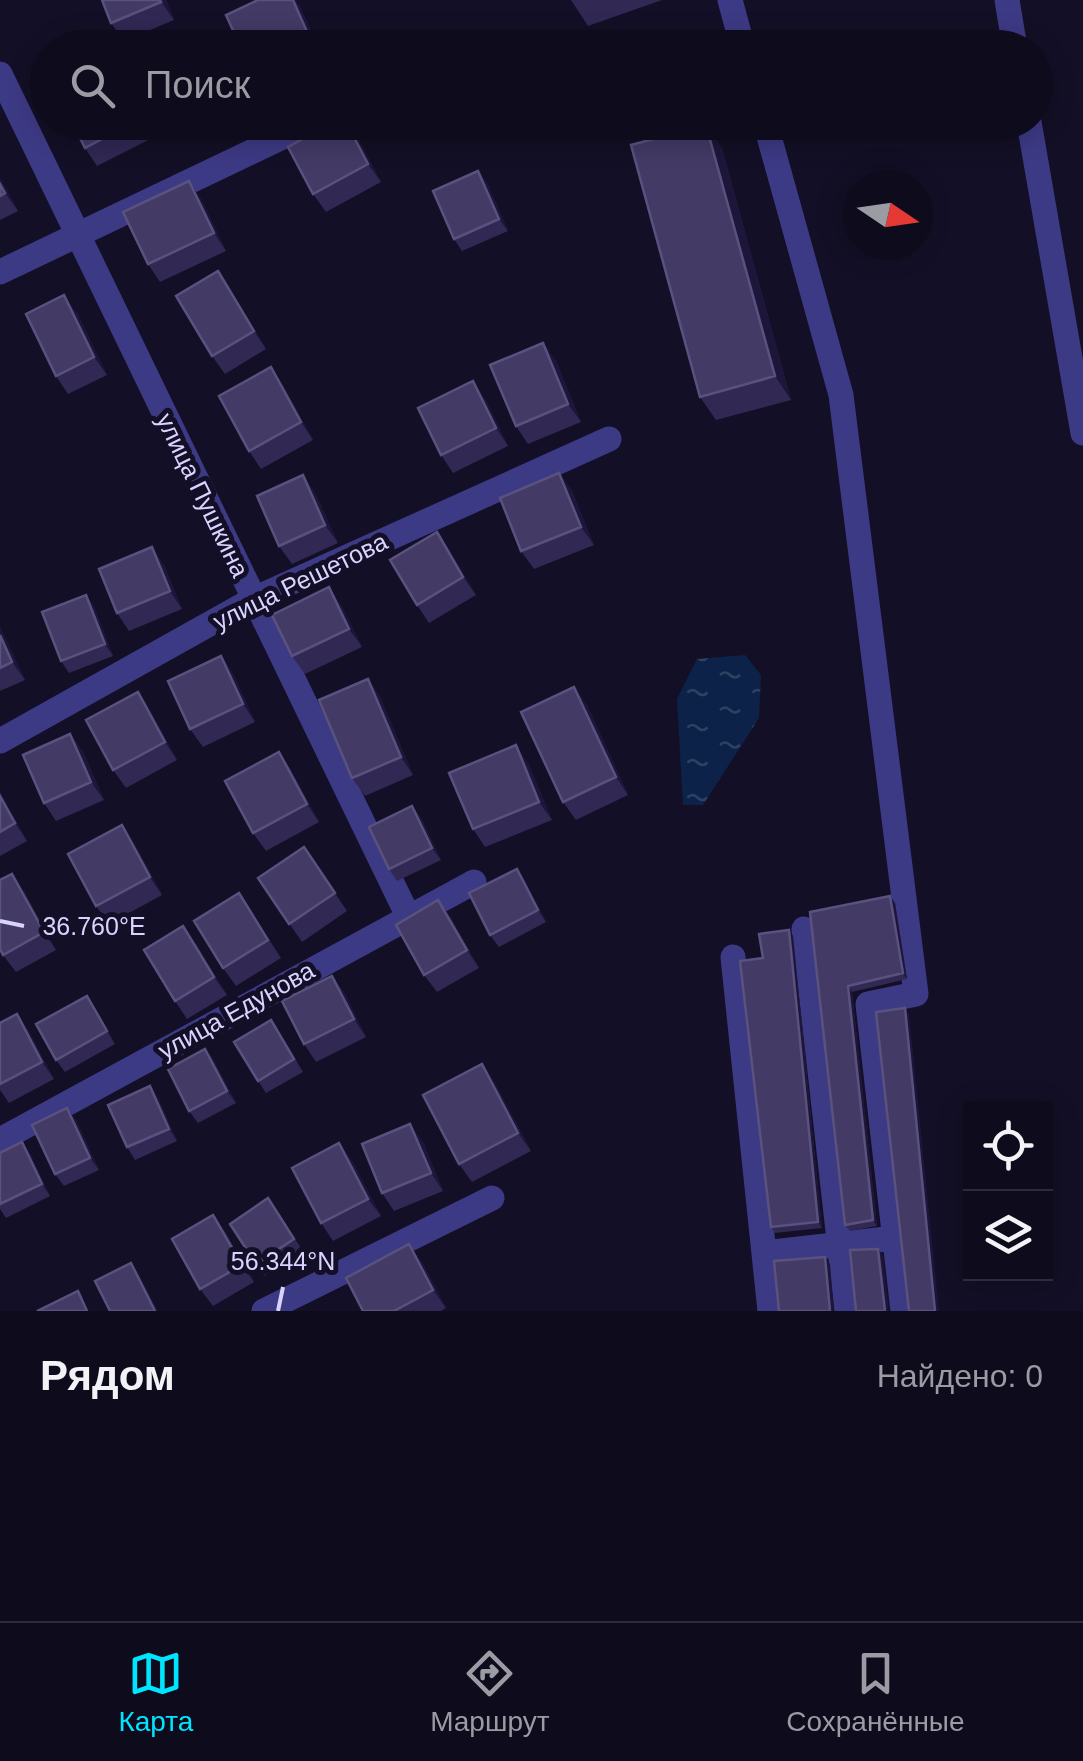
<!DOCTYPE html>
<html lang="ru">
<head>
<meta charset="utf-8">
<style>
  body { margin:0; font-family:Arial,sans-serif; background:#1c1929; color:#f1f3f6 }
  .controls { position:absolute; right:30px; bottom:30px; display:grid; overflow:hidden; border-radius:0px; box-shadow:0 5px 25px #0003 }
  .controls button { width:90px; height:90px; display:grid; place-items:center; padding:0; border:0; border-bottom:2px solid #2e2b3b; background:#0e0b1c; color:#f1f3f6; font:50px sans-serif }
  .compass { position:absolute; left:843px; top:170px; width:90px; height:90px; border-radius:50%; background:#0e0b1c; box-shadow:0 5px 25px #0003; rotate:103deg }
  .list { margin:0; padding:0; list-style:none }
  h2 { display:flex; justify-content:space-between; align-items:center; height:130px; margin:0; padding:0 40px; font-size:42px }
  h2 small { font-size:32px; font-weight:400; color:#9b9ba3 }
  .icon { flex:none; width:55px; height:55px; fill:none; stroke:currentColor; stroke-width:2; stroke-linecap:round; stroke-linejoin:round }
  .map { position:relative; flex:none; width:1083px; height:1311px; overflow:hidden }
  .search { position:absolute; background:#0e0b1c; box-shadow:0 5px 25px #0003; left:30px; right:30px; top:30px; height:110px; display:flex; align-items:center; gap:25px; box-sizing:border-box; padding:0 35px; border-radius:55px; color:#9b9ba3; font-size:38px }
  .sheet { height:310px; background:#0e0b1c }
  nav { display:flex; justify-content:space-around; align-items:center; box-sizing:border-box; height:140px; border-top:2px solid #2e2b3b; background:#0e0b1c; font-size:28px; color:#9b9ba3 }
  nav a { display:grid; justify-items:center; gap:5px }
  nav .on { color:#00e5ff }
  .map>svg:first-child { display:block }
  .water { fill:url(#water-ripples) }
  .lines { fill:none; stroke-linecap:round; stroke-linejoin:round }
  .minor { stroke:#3d3a85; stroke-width:25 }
  .wall { fill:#312854 }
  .shaded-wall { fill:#1d163a }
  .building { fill:#433a66; stroke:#5a527e; stroke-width:2.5 }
  .ticks { fill:none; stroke:#d9d4ff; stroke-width:4 }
  .labels { text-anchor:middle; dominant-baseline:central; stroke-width:10; stroke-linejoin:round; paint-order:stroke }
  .street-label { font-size:25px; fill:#d9d4ff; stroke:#130f26 }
  .ticks-label { font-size:25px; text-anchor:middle; fill:#d9d4ff; stroke:#130f26; stroke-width:10; stroke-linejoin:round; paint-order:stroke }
</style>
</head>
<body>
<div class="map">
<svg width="1083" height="1311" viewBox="0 0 1083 1311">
  <defs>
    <pattern id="water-ripples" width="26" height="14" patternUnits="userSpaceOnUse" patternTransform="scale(2.5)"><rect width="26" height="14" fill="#0c2248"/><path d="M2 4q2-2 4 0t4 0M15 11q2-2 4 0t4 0" fill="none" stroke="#2f4163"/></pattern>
  </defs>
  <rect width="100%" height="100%" fill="#130f26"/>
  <path class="water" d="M745 655 761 675 759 718 703 805H683L677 699 697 659Z"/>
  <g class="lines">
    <path class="minor" d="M730 0 743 48
      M1007 0 1015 48
      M0 74 408 916
      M765 122 841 395 916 994 868 1004 903 1311
      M1029 122 1083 433
      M0 272 314 122
      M0 741 254 599 609 439
      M804 929 847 1311
      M733 957 770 1311
      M0 1140 474 882
      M764 1253 895 1238
      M264 1311 492 1198"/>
  </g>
  <path class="wall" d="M166 0 174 20 124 41 111 23Z
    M571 0H662L588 26Z
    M299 5 319 48H241Z
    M72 122H174L176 126 97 166 85 148Z
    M471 122H494L476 130Z
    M356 135 381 182 326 212 313 194Z
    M722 148 791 400 716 420 700 397Z
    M478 171 487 183 508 231 462 251 454 239Z
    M0 178 18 211 0 220Z
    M201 199 226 251 160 282 148 264Z
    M230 289 266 349 225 374 212 356Z
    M77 313 107 375 68 394 56 376Z
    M543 343 556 361 581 422 528 444 516 426Z
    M283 385 313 440 261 469 249 451Z
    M485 399 508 446 453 473 441 455Z
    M559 473 572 491 594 545 534 569 521 551Z
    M303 475 315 493 338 543 292 564 279 546Z
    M449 550 476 595 429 623 417 605Z
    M164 565 182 609 129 631 117 613Z
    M86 595 94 607 113 656 69 673 61 661Z
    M341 605 362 647 305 674 292 656Z
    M0 627 25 680 0 691Z
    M221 656 233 674 255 722 203 747 190 729Z
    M368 679 380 697 413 775 365 796 352 778Z
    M138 692 150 710 177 760 126 788 113 770Z
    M587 705 628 795 576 820 563 802Z
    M70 734 83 752 104 800 56 821 44 803Z
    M279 752 291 770 319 822 266 851 253 833Z
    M528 763 552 820 485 847 473 829Z
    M0 792 27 841 0 856Z
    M412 806 421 818 441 860 397 881 389 869Z
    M122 825 134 843 162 895 109 924 96 906Z
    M304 847 347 911 302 942 258 878Z
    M517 869 525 881 546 922 499 947 490 935Z
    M24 891 56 950 16 972 3 955Z
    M239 893 281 958 236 986 223 968Z
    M895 903 907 979 852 992 877 1226 850 1231 845 1225 810 912Z
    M451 918 479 968 437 992 424 975Z
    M789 930 793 936 822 1228 775 1233 771 1227 763 958Z
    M196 944 227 995 187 1019 175 1001Z
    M332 976 345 994 366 1037 316 1062 304 1044Z
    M95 1008 115 1044 65 1072 56 1060Z
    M17 1014 29 1032 54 1079 9 1103 0 1090V1023Z
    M279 1032 303 1072 266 1093 258 1081Z
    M205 1049 214 1061 236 1103 198 1123 189 1111Z
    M482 1064 494 1082 531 1151 472 1182 459 1164Z
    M158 1098 177 1141 135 1160 127 1147Z
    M76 1120 99 1170 64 1186 55 1174Z
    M423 1142 443 1191 394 1211 382 1193Z
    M0 1153 30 1154 50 1196 6 1218 0 1209Z
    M352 1161 381 1216 333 1241 321 1223Z
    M268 1198 303 1251 264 1276 230 1224Z
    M213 1215 226 1233 254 1282 213 1306 200 1289Z
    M422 1262 446 1308 441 1311H363Z"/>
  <path class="shaded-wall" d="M160 0H166L174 20Z
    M293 0H296L299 5 319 48 308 34Z
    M347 122 356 135 381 182 368 164Z
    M706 125 722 148 791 400 775 376Z
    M478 171 487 183 508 231 499 219Z
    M0 178 18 211 5 193 0 184Z
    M189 181 201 199 226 251 214 233Z
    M218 271 230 289 266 349 254 331Z
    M64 295 77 313 107 375 94 357Z
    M543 343 556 361 581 422 568 404Z
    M271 367 283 385 313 440 301 422Z
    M473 381 485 399 508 446 496 428Z
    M559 473 572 491 594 545 581 527Z
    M303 475 315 493 338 543 325 525Z
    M437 532 449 550 476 595 463 577Z
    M152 547 164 565 182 609 170 591Z
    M329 587 341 605 362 647 349 629Z
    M86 595 94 607 113 656 105 644Z
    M0 627 2 630 25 680 12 662 0 635Z
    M221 656 233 674 255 722 243 704Z
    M368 679 380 697 413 775 401 757Z
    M574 687 587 705 628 795 616 777Z
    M138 692 150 710 177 760 165 742Z
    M70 734 83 752 104 800 91 782Z
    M516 745 528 763 552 820 539 802Z
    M279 752 291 770 319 822 307 804Z
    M0 792 27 841 15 823 0 796Z
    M412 806 421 818 441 860 432 848Z
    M122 825 134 843 162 895 150 877Z
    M517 869 525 881 546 922 538 910Z
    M12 874 24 891 56 950 44 932Z
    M890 896 895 903 907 979 903 973Z
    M438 900 451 918 479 968 467 950Z
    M183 926 196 944 227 995 214 977Z
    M789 930 793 936 822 1228 818 1222Z
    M332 976 345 994 366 1037 354 1019Z
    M848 986 852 992 877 1226 873 1220Z
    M87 996 95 1008 115 1044 107 1031Z
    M905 1008 909 1014 939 1311H935Z
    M17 1014 29 1032 54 1079 42 1062Z
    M205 1049 214 1061 236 1103 227 1091Z
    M482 1064 494 1082 531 1151 518 1133Z
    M150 1086 158 1098 177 1141 169 1129Z
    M67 1108 76 1120 99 1170 90 1158Z
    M410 1124 423 1142 443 1191 431 1173Z
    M22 1142 30 1154 50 1196 42 1184Z
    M339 1143 352 1161 381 1216 368 1199Z
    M213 1215 226 1233 254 1282 242 1265Z
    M409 1244 422 1262 446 1308 433 1290Z
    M878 1249 883 1255 889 1311H885Z
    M825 1257 830 1264 834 1311H830Z
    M131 1263 139 1275 158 1311H155Z"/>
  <path class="building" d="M102 0H160L161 2 111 23Z
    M258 0H293L308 34 280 48H241L226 15Z
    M497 32 504 48H460Z
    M72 122H134L85 148Z
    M334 122H346L368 164 313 194 288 147Z
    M706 125 775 376 700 397 631 145Z
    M478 171 499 219 454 239 433 191Z
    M189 181 214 233 148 264 123 212Z
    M0 184 5 193 0 196Z
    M218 271 254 331 212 356 176 296Z
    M64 295 94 357 56 376 26 314Z
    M543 343 568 404 516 426 490 365Z
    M271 367 301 422 249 451 219 396Z
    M473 381 496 428 441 455 418 408Z
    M559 473 581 527 521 551 500 498Z
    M303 475 325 525 279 546 257 496Z
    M437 532 463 577 417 605 390 560Z
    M152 547 170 591 117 613 99 569Z
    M329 587 349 629 292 656 272 615Z
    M86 595 105 644 61 661 42 612Z
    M0 635 12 662 0 668Z
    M221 656 243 704 190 729 168 681Z
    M368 679 401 757 352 778 319 700Z
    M574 687 616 777 563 802 521 712Z
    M138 692 165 742 113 770 86 720Z
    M70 734 91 782 44 803 23 755Z
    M516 745 539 802 473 829 449 773Z
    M279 752 307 804 253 833 225 781Z
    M0 796 15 823 0 832Z
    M412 806 432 848 389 869 369 827Z
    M122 825 150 877 96 906 68 854Z
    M304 847 335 893 289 924 258 878Z
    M517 869 538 910 490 935 469 893Z
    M12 874 44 932 3 955 0 949V880Z
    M239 893 268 940 223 968 194 921Z
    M890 896 903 973 848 986 873 1220 845 1225 810 912Z
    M438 900 467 950 424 975 396 925Z
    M183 926 214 977 175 1001 144 950Z
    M789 930 818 1222 771 1227 740 961 763 958 759 934Z
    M332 976 354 1019 304 1044 282 1001Z
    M87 996 107 1031 56 1060 36 1024Z
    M905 1008 935 1311H909L876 1012Z
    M17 1014 42 1062 0 1084V1023Z
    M271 1020 294 1059 258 1081 234 1042Z
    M205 1049 227 1091 189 1111 168 1069Z
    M482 1064 518 1133 459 1164 423 1095Z
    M150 1086 169 1129 127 1147 108 1105Z
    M67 1108 90 1158 55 1174 32 1125Z
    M410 1124 431 1173 382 1193 362 1144Z
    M22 1142 42 1184 0 1204V1153Z
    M339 1143 368 1199 321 1223 292 1168Z
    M268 1198 294 1239 256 1264 230 1224Z
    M213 1215 242 1265 200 1289 172 1239Z
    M409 1244 433 1290 394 1311H363L346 1278Z
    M878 1249 885 1311H856L850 1250Z
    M825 1257 830 1311H779L774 1261Z
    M131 1263 155 1311H110L95 1281Z
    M78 1291 87 1311H37Z"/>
  <path class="ticks" d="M0 921 24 926M278 1311 283 1287"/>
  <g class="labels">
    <g class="street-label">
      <text transform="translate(203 495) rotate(64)">улица Пушкина</text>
      <text transform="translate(300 581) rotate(-26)">улица Решетова</text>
      <text transform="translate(236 1010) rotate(-29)">улица Едунова</text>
    </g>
  </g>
  <g class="ticks-label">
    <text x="94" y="935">36.760°E</text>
    <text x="283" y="1270">56.344°N</text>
  </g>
</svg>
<div class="controls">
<button><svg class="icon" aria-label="locate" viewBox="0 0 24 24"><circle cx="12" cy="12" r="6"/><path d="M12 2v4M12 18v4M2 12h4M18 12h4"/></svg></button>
<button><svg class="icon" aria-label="layers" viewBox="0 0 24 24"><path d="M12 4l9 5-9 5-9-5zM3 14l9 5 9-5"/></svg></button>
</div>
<svg class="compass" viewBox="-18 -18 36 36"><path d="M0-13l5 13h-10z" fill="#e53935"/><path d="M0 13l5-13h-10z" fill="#9b9ba3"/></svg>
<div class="search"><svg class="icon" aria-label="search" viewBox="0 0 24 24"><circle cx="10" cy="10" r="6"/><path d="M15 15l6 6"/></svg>Поиск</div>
</div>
<section class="sheet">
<h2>Рядом<small>Найдено: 0</small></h2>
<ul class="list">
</ul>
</section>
<nav>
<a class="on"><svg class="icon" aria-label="map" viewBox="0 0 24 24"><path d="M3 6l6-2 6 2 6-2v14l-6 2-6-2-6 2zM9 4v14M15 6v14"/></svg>Карта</a>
<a><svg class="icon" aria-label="directions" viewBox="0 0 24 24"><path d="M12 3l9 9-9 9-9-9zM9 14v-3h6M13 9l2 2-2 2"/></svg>Маршрут</a>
<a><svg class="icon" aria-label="saved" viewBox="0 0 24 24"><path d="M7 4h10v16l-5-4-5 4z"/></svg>Сохранённые</a>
</nav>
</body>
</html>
